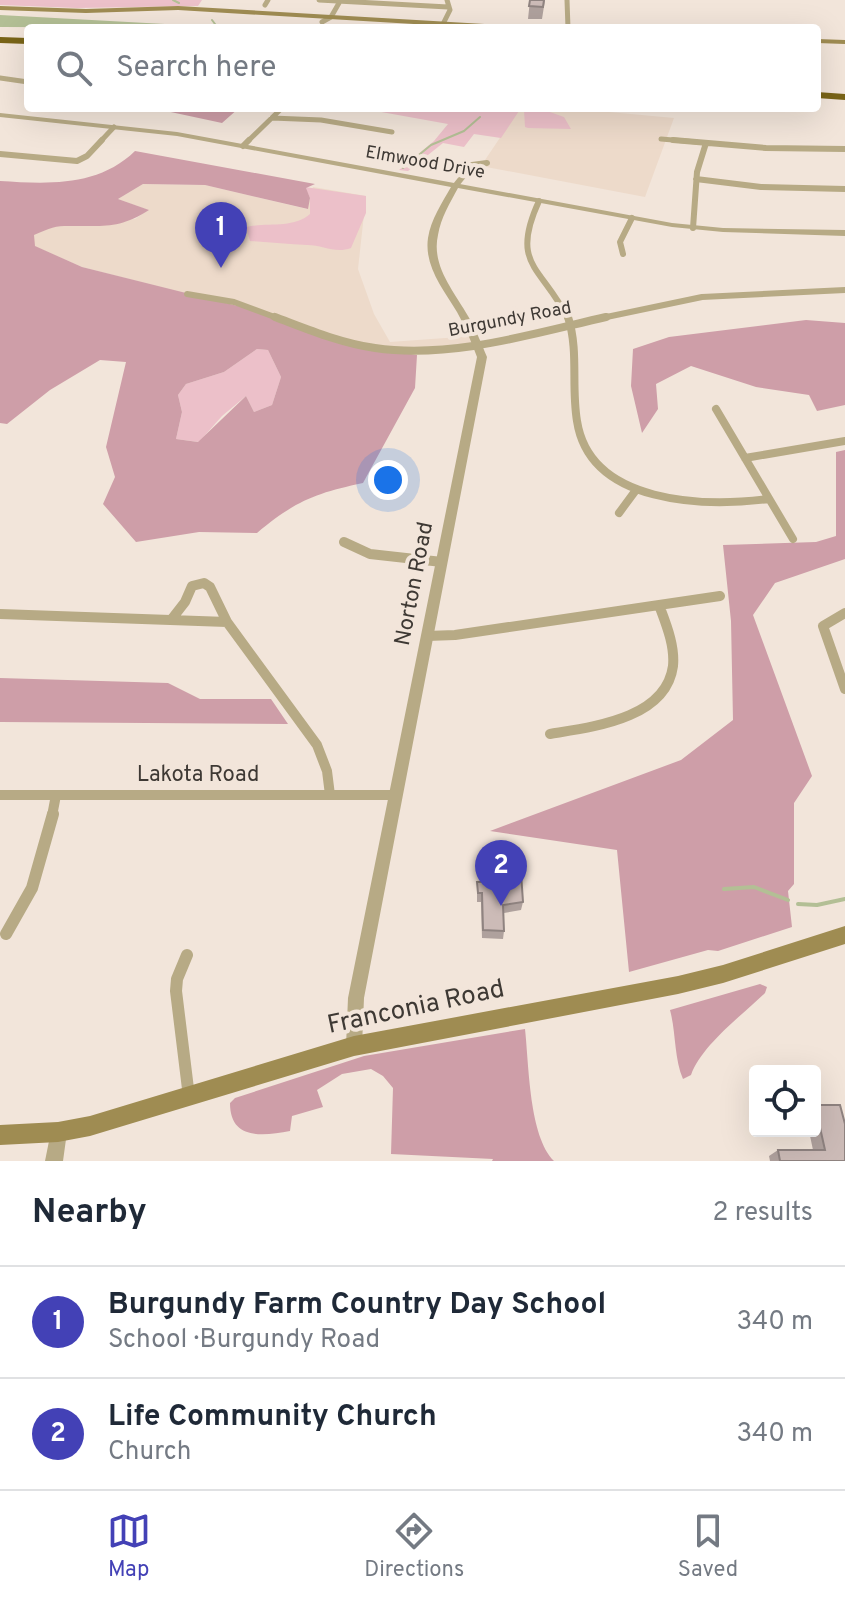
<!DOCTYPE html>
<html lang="en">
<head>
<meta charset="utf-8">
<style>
  body { margin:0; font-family:Overpass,sans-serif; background:#f2f2f3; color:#1f2937 }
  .controls { position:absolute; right:24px; bottom:24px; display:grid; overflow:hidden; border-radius:8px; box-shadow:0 8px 32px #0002 }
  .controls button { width:72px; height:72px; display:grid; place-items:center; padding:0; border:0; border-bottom:2px solid #e0e1e3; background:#fff; color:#1f2937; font:40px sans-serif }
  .you { position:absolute; left:388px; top:480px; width:28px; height:28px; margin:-20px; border:6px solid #fff; border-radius:50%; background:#1a73e8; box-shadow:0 0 0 12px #1a73e833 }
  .badge { display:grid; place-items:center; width:52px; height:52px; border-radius:50%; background:#4341b6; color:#fff; font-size:26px; font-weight:700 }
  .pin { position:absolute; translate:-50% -66px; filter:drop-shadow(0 2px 4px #0008) }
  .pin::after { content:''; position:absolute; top:42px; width:28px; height:24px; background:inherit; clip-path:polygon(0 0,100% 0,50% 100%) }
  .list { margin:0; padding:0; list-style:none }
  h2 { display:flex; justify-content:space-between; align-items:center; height:104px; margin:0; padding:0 32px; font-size:34px }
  h2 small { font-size:26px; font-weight:400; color:#747a83 }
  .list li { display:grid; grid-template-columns:52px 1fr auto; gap:24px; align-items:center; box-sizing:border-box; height:112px; padding:0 32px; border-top:2px solid #e0e1e3 }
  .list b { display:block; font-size:30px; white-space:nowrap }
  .list p { margin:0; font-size:26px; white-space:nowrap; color:#747a83 }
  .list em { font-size:26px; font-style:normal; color:#747a83 }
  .icon { flex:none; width:44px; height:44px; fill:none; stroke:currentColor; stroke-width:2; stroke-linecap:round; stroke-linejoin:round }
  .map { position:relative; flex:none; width:845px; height:1161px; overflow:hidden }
  .search { position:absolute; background:#fff; box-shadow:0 8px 32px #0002; left:24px; right:24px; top:24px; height:88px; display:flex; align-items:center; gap:20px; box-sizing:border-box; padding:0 28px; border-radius:8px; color:#747a83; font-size:30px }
  .sheet { height:328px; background:#fff }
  nav { display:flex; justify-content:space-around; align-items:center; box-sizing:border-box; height:112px; border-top:2px solid #e0e1e3; background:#fff; font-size:22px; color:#747a83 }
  nav a { display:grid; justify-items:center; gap:4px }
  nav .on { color:#4341b6 }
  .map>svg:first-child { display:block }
  .built { fill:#eddaca }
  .green { fill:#ecc0c9 }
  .forest { fill:#ce9ea8; fill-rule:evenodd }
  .water { fill:#b3bf95 }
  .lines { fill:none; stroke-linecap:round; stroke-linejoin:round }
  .stream-far1 { stroke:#b3bf95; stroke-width:2 }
  .stream { stroke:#b3bf95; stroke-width:4 }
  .minor-far4 { stroke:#b7aa85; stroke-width:5 }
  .minor-far3 { stroke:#b7aa85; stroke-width:6 }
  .minor-far2 { stroke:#b7aa85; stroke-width:8 }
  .minor-far1 { stroke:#b7aa85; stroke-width:10 }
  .minor { stroke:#b7aa85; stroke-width:12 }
  .tertiary { fill:#b7aa85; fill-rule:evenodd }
  .secondary { fill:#9f8c52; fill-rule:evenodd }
  .motorway { fill:#796417; fill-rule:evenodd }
  .wall { fill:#afa19d }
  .building { fill:#ccbbb7; stroke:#8f8380; stroke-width:2 }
  .labels { text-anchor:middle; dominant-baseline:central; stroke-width:8; stroke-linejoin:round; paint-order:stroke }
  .far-street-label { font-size:18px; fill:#3e3934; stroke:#f2e5da }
  .street-label { font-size:22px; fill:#3e3934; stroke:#f2e5da }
  .near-street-label { font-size:26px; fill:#3e3934; stroke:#f2e5da }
</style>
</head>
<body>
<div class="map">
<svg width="845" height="1161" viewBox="0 0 845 1161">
  <rect width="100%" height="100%" fill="#f2e5da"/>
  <path class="built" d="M520 108H566L674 118 645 197 481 166Z
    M143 184 205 185 307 209 313 187 366 196 358 269 374 314 390 342 473 336 477 345 402 350 354 344 187 294 82 267 34 246 33 225 135 219 148 210 118 199Z"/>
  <path class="green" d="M0 0H202L198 6 77 8 0 5Z
    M359 108H521L501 138 474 134 464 147 443 143 408 171 399 170 434 141 448 124Z
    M524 110 547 111 564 117 571 129 528 128 525 127Z
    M305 187 366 196V213L351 248C335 254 323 245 307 245 288 244 269 242 250 241L246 227C267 222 293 229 310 214V198Z
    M257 349 268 350 281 377 272 405 254 412 246 396 222 416 199 442 176 439 182 412 178 395 186 384 224 372Z"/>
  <path class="forest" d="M130 108H239L222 123 166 111Z
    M135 151 315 184 306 188 310 198 308 209 205 185 143 184 118 199 149 210C117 231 98 225 64 226 54 226 43 231 34 235L35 246 82 267 250 309 354 344 417 355 415 388 363 483C316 493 295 501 257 533L199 532 136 542 103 504 115 477 106 447 126 362 100 360 50 390 7 424 0 423V181C48 184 98 187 135 151ZM257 349 268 350 281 377 272 405 254 412 246 396 198 442 176 439 182 412 178 395 186 384 224 372Z
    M806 320 845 323V405L817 411 809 395 756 387 691 366 656 384 658 409 642 433 631 386 633 349 669 337Z
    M845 450V559L775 583 753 615 812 776 794 803V884L788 891 792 927 718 951 708 950 629 972 617 850 490 831 681 760 733 720 731 621 723 545 816 542 836 536V452Z
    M0 678 168 683 200 699H271L288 724 0 722Z
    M760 984 767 987 765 993C742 1015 701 1046 691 1075L683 1079C674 1058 676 1032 670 1010Z
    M525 1029C529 1065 529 1136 554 1161H492L493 1159 391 1154 393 1088 383 1076 371 1069 342 1074 317 1090 323 1107 292 1116 290 1131C262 1136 230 1140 230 1103L235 1098 364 1056Z"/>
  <path class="water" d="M0 15 183 25 324 28 0 27Z"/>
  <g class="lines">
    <path class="stream-far1" d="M173 0 179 3
      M212 20 218 28
      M403 168 431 145 464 131 480 117"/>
    <path class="stream" d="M724 889 754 887 788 900
      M798 904 817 905 845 899"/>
    <path class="minor-far4" d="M319 0 448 7
      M567 0 568 28
      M265 5 268 0
      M322 22 331 17 339 3
      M441 28 450 10 447 0
      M0 78 28 82
      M272 118 321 120 392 132
      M661 139 697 142
      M100 142 114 127
      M247 142 282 108"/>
    <path class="minor-far3" d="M673 140 766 148 845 149
      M243 146 249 140
      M0 154 77 161 87 156 102 140
      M696 179 761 187 845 189
      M456 185 472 165 487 163
      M539 201C509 266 543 267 568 319
      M693 228 697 172 706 143
      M623 254 620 242 632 218
      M187 294 234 302 280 319
      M597 319 702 297 845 290"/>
    <path class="minor-far2" d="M275 317C307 329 340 343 375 348 451 359 532 334 606 317
      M568 317C579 351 571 386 577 421 590 505 705 507 769 499
      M716 409 793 539
      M745 458 845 441
      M619 513 636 490"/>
    <path class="minor-far1" d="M344 542 370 554 442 562
      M845 613 823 626 845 689
      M0 614 227 622
      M171 620 185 602 192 586 204 583 210 587 227 622 317 745 327 771 330 795
      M427 636 455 635 720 596
      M550 734C592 727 666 719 673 666 675 645 666 624 659 605
      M0 795H396
      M52 816 56 795"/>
    <path class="minor" d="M6 934 32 888 53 814
      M187 955 177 979 176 991 189 1097"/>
    <path class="tertiary" d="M0 113 177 132 672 223 723 228 845 230V236L723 232 672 227 458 188C450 203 441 217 438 235 431 266 454 291 468 316 476 329 481 343 487 357L364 998 362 1046 360 1052 354 1054 348 1052 346 1046 348 998 477 357C471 341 465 326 457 312 443 289 424 266 428 238 431 219 442 203 451 187L177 136 0 117Z
      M58 1123 64 1126 67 1132 63 1161H45L52 1126Z"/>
    <path class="secondary" d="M0 6 86 9 178 6 518 26 522 28H481L178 10 86 13 0 10Z
      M817 39 845 40V44L817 43Z
      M845 926V944L723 983 678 994 354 1056 90 1136 58 1142 0 1145V1125L58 1122 90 1116 354 1036 678 976 723 965Z"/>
    <path class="motorway" d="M0 37 28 38V44L0 43Z
      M817 92 845 94V100L817 98Z"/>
  </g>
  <path class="wall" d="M530 0H545L542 19H528Z
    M500 872 523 902 521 910 504 913V931L503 939 482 938 481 902H477V882L499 881Z
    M815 1105 845 1161H770L769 1156 778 1150H813L809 1131H815Z"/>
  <path class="building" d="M530 0H544L543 7 529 6Z
    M500 872 521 873 523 902 503 905 504 931 483 930 482 893H478L477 882 501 881Z
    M815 1105H840L845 1124V1161H780L778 1150H825Z"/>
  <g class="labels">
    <g class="far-street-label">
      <text transform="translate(425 163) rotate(10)">Elmwood Drive</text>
      <text transform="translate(510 320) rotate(-11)">Burgundy Road</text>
    </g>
    <g class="street-label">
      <text transform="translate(415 584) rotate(-79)">Norton Road</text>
      <text x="198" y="775">Lakota Road</text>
    </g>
    <g class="near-street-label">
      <text transform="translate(416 1008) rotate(-12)">Franconia Road</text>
    </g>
  </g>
</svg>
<div class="controls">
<button><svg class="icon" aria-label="locate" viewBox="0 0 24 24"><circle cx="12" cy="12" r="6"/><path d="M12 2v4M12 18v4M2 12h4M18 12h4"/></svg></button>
</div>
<div class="you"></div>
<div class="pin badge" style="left:221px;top:268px">1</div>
<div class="pin badge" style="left:501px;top:906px">2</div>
<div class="search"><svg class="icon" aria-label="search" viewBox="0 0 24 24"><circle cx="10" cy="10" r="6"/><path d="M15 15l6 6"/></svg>Search here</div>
</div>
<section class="sheet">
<h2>Nearby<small>2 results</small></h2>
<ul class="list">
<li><span class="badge">1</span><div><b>Burgundy Farm Country Day School</b><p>School · Burgundy Road</p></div><em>340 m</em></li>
<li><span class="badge">2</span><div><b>Life Community Church</b><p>Church</p></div><em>340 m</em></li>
</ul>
</section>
<nav>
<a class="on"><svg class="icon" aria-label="map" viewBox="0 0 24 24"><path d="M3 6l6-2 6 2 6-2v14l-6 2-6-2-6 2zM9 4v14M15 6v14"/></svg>Map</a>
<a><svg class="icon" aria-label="directions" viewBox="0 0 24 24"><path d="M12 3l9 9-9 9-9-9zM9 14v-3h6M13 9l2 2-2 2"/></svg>Directions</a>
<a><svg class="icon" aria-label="saved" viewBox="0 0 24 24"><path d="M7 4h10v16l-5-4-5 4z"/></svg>Saved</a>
</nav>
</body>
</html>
